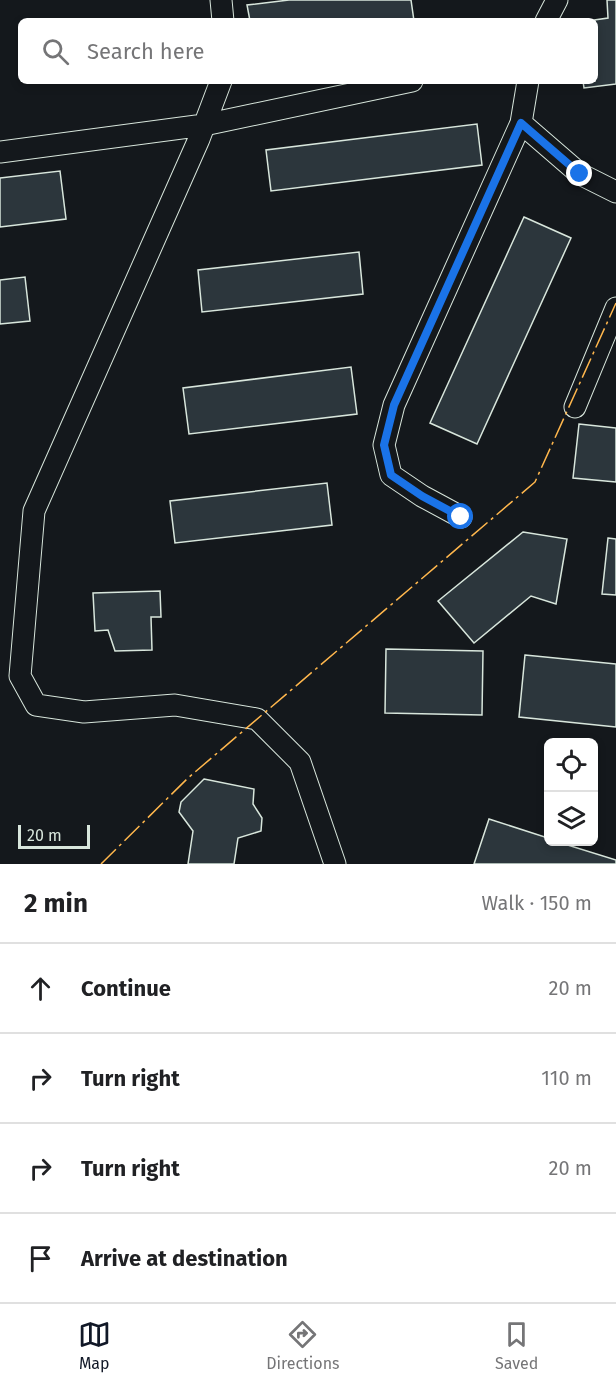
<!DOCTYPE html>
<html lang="en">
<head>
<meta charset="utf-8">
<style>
  body { margin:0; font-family:"Fira Sans",sans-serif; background:#f2f2f2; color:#202124 }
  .controls { position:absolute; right:18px; bottom:18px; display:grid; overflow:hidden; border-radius:9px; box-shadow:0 3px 9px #0003 }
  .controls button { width:54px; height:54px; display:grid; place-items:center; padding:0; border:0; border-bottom:2px solid #e0e0e0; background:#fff; color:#202124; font:30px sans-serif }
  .scale { position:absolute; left:18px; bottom:15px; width:72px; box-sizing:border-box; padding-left:6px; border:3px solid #d8e6dc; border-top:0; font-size:16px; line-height:21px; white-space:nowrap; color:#d8e6dc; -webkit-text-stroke:4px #14181c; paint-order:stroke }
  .stop { position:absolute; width:18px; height:18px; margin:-14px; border:4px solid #1a73e8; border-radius:50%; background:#fff }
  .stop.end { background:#1a73e8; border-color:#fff; box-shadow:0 2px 6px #0008 }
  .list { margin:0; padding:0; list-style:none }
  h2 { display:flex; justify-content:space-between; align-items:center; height:78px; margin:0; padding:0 24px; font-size:26px }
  h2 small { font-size:20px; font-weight:400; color:#757577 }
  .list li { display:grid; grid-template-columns:39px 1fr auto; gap:18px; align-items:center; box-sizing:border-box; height:90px; padding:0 24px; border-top:2px solid #e0e0e0 }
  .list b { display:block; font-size:22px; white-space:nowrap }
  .list em { font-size:20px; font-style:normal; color:#757577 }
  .icon { flex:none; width:33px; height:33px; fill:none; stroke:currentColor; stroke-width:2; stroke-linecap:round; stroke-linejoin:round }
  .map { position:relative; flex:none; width:616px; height:864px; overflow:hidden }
  .search { position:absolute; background:#fff; box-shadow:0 3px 9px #0003; left:18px; right:18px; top:18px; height:66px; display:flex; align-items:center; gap:15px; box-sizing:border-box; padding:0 21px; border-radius:9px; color:#757577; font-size:22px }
  .sheet { height:438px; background:#fff }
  nav { display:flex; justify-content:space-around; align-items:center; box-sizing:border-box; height:84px; border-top:2px solid #e0e0e0; background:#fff; font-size:16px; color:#757577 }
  nav a { display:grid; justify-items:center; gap:3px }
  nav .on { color:#111827 }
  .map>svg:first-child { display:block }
  .building { fill:#2c363c; stroke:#d8e6dc; stroke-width:1.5 }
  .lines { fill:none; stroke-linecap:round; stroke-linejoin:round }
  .street-casing { stroke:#d8e6dc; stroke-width:23 }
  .street { stroke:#14181c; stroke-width:21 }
  .power { stroke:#ffb74d; stroke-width:1.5; stroke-dasharray:21 4.5 3 4.5; stroke-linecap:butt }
  .route { stroke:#1a73e8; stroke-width:8 }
</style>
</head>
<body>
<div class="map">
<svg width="616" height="864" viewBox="0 0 616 864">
  <rect width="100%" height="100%" fill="#14181c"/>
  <path class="building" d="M289 0H411L414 21H250L247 5Z
    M607 0H616V84L584 88 583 81H595V21H587L608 18Z
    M477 124 482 165 271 191 266 150Z
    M60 171 66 219 0 227V178Z
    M524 217 571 238 477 444 430 423Z
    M359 252 363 294 202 312 198 270Z
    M25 277 30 321 0 324V280Z
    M351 367 357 414 189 434 183 388Z
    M579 424 616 428V482L573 478Z
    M327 483 332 525 175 543 170 501Z
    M523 532 567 539 556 604 531 596 474 643 438 601Z
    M608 538 616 539V595L602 594Z
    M160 591 161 617H151L152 650 115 651 108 630 95 631 93 593Z
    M386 649 483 651 482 715 385 713Z
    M525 655 616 664V727L519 717Z
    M204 779 254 789 253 804 262 818 261 831 238 838 234 864H188L193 831 179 812 181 802Z
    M489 819 548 838V842H558L616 860V864H474Z"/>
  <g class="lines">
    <defs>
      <path id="street" d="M221 0 223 21
        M546 21 557 0
        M221 81 199 139 34 511 20 676 36 705 84 712 175 705 257 719 300 762 335 864
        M521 123 580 174 616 192
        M0 152 204 125 412 81
        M575 407 616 308
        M461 517 422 496 391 475 384 445 394 405 521 123 528 81"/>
    </defs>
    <use href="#street" class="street-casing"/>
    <use href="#street" class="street"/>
    <path class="power" d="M101 864 188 778 535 482 616 303"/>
  </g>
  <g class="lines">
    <path class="route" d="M461 517 422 496 391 475 384 445 394 405 521 123 580 174"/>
  </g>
</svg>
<div class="controls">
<button><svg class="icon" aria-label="locate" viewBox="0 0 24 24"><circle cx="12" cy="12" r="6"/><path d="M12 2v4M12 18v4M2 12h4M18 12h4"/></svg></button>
<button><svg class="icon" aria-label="layers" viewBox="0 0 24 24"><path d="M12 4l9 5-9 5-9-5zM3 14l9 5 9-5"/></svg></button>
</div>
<div class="scale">20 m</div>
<div class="stop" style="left:461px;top:517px"></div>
<div class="stop end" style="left:580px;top:174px"></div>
<div class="search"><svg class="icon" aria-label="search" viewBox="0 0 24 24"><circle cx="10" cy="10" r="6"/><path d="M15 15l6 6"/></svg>Search here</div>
</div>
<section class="sheet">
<h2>2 min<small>Walk · 150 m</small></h2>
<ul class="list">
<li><svg class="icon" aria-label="ahead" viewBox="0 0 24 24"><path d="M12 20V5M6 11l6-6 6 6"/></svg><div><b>Continue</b></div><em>20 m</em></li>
<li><svg class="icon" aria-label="right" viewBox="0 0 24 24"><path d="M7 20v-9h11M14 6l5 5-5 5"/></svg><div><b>Turn right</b></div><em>110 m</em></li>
<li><svg class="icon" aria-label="right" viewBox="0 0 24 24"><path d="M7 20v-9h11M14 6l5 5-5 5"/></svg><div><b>Turn right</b></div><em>20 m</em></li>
<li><svg class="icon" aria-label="arrive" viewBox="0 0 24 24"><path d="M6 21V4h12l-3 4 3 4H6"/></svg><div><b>Arrive at destination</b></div></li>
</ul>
</section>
<nav>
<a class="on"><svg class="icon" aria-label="map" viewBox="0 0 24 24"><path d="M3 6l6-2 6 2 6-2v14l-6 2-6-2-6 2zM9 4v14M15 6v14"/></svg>Map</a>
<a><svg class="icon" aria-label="directions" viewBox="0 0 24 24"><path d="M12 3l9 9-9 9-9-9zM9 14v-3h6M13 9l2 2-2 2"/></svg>Directions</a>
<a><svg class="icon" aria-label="saved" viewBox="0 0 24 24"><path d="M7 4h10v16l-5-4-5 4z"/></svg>Saved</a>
</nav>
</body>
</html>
